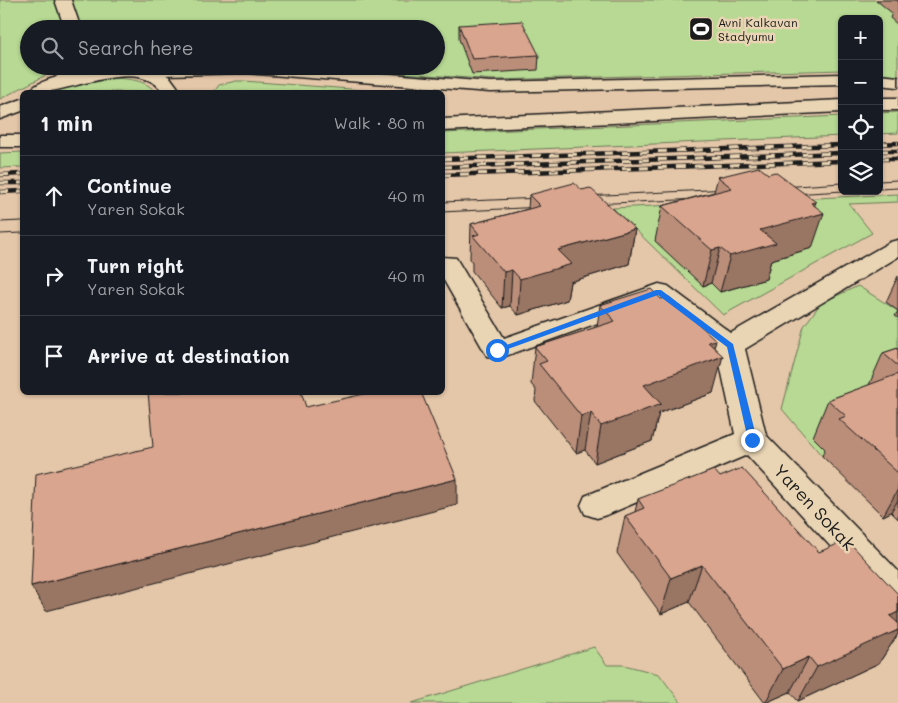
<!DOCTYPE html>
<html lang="en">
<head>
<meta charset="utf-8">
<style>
  body { margin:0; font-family:Mali,sans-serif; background:#242831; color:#f1f3f6 }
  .controls { position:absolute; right:15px; top:15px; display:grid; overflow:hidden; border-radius:8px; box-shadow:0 1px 4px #0004 }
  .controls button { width:45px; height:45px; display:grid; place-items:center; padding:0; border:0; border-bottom:1px solid #363941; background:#171b24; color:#f1f3f6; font:25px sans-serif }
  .stop { position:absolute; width:15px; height:15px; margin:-11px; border:4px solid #1a73e8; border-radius:50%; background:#fff }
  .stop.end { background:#1a73e8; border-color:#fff; box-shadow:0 1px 5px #0008 }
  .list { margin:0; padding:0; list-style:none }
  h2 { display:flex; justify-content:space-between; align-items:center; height:65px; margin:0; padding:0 20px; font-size:21px }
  h2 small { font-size:16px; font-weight:400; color:#9ea1a6 }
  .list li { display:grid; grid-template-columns:32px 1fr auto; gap:15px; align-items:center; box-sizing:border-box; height:80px; padding:0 20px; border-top:1px solid #363941 }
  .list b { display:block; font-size:19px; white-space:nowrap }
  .list p { margin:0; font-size:16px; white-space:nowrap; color:#9ea1a6 }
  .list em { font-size:16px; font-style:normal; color:#9ea1a6 }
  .icon { flex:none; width:28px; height:28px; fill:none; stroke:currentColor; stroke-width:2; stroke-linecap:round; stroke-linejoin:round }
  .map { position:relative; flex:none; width:898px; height:703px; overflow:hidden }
  .search { position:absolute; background:#171b24; box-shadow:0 1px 4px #0004; left:20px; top:20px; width:425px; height:55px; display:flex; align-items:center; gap:12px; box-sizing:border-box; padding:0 18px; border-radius:28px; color:#9ea1a6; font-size:19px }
  .panel { position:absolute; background:#171b24; box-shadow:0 1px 4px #0004; left:20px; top:90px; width:425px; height:305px; border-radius:8px }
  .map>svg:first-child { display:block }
  .green { fill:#b7d993; stroke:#6a7a58 }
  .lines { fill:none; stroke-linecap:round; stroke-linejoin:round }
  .minor-casing { stroke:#1c1c1c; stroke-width:3 }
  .secondary-casing { stroke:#1c1c1c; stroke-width:3 }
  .minor { fill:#e9d4b3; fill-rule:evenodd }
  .secondary { fill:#e9d4b3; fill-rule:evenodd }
  .tram { stroke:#1c1c1c; stroke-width:1 }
  .rail-casing { stroke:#1c1c1c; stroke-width:4.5 }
  .rail { stroke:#e9d4b3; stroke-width:3; stroke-dasharray:9; stroke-linecap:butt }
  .wall { fill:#bb8e7a; stroke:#1c1c1c }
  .shaded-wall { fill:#997463; stroke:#1c1c1c }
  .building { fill:#daa58e; stroke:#1c1c1c }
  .route { fill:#1a73e8 }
  .labels { text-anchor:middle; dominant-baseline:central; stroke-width:5; stroke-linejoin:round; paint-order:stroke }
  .far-poi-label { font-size:12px; fill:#1c1c1c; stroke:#e9d4b3; text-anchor:start }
  .near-street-label { font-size:18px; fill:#1c1c1c; stroke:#e9d4b3 }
</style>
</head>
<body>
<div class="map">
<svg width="898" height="703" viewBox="0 0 898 703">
  <rect width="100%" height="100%" fill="#e4c6a8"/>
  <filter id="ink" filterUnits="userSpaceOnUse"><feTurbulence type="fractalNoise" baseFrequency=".02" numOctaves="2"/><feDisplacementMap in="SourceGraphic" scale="10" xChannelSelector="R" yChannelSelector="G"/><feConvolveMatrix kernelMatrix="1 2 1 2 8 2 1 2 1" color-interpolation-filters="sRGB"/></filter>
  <g filter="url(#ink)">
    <path class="green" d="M0 0H898V76L879 74V19H842V70L495 80 308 66H436V29H29V66H126L48 74 0 99Z
      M112 78C127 79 146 79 155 92H56L77 84Z
      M236 81H244L390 92H214L219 85Z
      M898 112V133L879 134V113Z
      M842 116V136L443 153V133Z
      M22 152V167L0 168V153Z
      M898 194V202L849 204 872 233 723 315 613 208Z
      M858 286 898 311V379L813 436 830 453 822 456 782 409 804 326 821 303Z
      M594 647 607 665H624L659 674 681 703H412Z"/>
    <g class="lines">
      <defs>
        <path id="minor" d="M55 0H71L81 29H65Z
          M67 66H86L67 85H55L52 81Z
          M88 66H112L120 72 117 76C108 78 94 74 88 66Z
          M898 240V257L745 349 766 435 898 571V611L885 606 747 455 609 514 597 518 585 514 581 505 585 496 735 434 717 350 656 302 497 359 487 356 442 277V257L456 258 504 338 659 284 668 286 731 333 890 242Z"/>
        <path id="secondary" d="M140 66H291L490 82 842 74V84L490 92 245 73 166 75 170 77 181 92H163C137 54 65 97 29 92 42 72 117 68 140 66Z
          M879 75 898 77V87L879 85Z
          M879 98H898V110H879Z
          M22 99V111L0 119V107Z
          M842 100V112L442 131V119Z
          M0 135H22V147H0Z"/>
      </defs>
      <use href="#minor" class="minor-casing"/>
      <use href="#secondary" class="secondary-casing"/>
      <use href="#minor" class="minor"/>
      <use href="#secondary" class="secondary"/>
      <path class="tram" d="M879 181 898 180
        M782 187 842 183
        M879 189 898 188
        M792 194 844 191
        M585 196 729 189
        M442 202 542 198
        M592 204 700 199
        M442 212 542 207
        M0 222 22 221
        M0 234 22 233"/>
      <defs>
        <path id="rail" d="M879 144 898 143
          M879 151H898
          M442 159 842 145
          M879 159H898
          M442 167 842 153
          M0 175 22 174
          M442 175 842 161
          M0 183H22
          M0 192 22 191"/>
      </defs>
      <use href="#rail" class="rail-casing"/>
      <use href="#rail" class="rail"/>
    </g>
    <path class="wall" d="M876 0H898V25L890 18 892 13Z
      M459 25 539 55 538 70 472 74 459 39Z
      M768 174 815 206 812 248 771 260 766 279 720 292 711 283 703 286 655 241 662 206 714 192 718 177Z
      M582 190 635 229 629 264 570 282 567 300 518 315 510 306 502 308 472 271V262L470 259 471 224 528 209 529 195Z
      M898 276V318L895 316 898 311 886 302Z
      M661 299 716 340 714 347 713 393 659 413 652 441 595 463 585 450 576 453 535 401 536 390 531 384 535 347 597 327 600 305Z
      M898 348V519L891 512 883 516 822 456 825 449 813 437 828 400 869 385 883 353Z
      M720 477 819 552 898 594V634L879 663 798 701 790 692 765 703 689 602 661 614 617 553 625 516 635 512 638 499Z"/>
    <path class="shaded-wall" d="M816 202 811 216 824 213 812 248 771 260 766 279 720 292 730 256 760 230 811 203Z
      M635 229 629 264 570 282 567 300 518 315 520 279 558 250Z
      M720 248 711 283 703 286 712 250Z
      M512 270 510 306 502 308 504 272Z
      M716 340 710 361 723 356 713 393 659 413 652 441 595 463 601 426 644 385 708 342Z
      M591 413 585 450 576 453 581 416Z
      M457 479V505L46 611 31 586Z
      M898 489V500L891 512 883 516Z
      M702 565 689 602 661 614 671 578Z
      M898 612V623L892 633 898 630V634L879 663 798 701 817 667 890 616Z
      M809 657 790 692 765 703 783 669Z"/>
    <path class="building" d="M522 21 539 55 472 59 459 25Z
      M759 167 768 174 775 172 816 202 811 203 824 213 760 230 776 243 730 256 720 248 712 250 662 206 732 188 718 177Z
      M574 183 582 190 590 188 635 229 558 250 572 264 520 279 512 270 504 272 473 236 479 234 471 224 540 206 529 195Z
      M651 289 661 299 669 297 716 340 708 342 723 356 644 385 661 404 601 426 591 413 581 416 539 364 547 361 535 347 615 321 600 305Z
      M898 348V366L883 353Z
      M898 374V473L839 419 846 416 828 400Z
      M148 392H301L306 407 373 392H421L457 479 31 586 36 474 153 447Z
      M742 468 819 552 847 540 898 594V612L890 616 898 623V630L817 667 809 657 783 669 702 565 671 578 625 516 644 508 638 499 714 470 720 477Z"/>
  </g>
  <path class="route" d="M656 290H661L733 344 757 440 755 443 752 444 748 440 727 347 658 295 500 352 493 350Z"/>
  <defs>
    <symbol id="stadium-square" viewBox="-11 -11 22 22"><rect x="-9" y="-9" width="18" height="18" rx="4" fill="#1c1c1c" stroke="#e9d4b3"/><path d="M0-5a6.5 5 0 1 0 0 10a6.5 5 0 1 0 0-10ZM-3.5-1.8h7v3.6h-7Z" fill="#fff"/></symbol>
  </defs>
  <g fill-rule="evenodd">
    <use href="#stadium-square" x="687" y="15" width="28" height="28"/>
  </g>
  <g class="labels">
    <g class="far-poi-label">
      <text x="718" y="22">Avni Kalkavan<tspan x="718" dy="14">Stadyumu</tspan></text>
    </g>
    <g class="near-street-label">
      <text transform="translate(815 507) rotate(47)">Yaren Sokak</text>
    </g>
  </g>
</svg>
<div class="controls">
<button>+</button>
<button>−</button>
<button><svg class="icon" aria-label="locate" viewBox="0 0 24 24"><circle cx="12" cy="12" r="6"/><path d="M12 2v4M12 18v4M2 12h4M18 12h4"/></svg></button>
<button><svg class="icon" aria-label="layers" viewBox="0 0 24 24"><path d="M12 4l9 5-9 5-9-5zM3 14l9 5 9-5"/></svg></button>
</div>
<div class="stop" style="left:497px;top:350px"></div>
<div class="stop end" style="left:752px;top:440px"></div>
<div class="search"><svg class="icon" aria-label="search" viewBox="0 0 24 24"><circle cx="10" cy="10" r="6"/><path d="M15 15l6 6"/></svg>Search here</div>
<section class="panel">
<h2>1 min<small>Walk · 80 m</small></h2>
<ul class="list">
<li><svg class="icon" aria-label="ahead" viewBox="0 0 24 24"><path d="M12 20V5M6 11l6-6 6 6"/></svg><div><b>Continue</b><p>Yaren Sokak</p></div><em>40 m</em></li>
<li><svg class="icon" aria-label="right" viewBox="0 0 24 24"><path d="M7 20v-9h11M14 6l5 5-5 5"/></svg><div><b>Turn right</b><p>Yaren Sokak</p></div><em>40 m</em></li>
<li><svg class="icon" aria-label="arrive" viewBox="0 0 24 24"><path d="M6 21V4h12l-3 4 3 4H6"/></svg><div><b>Arrive at destination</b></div></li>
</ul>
</section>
</div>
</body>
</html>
